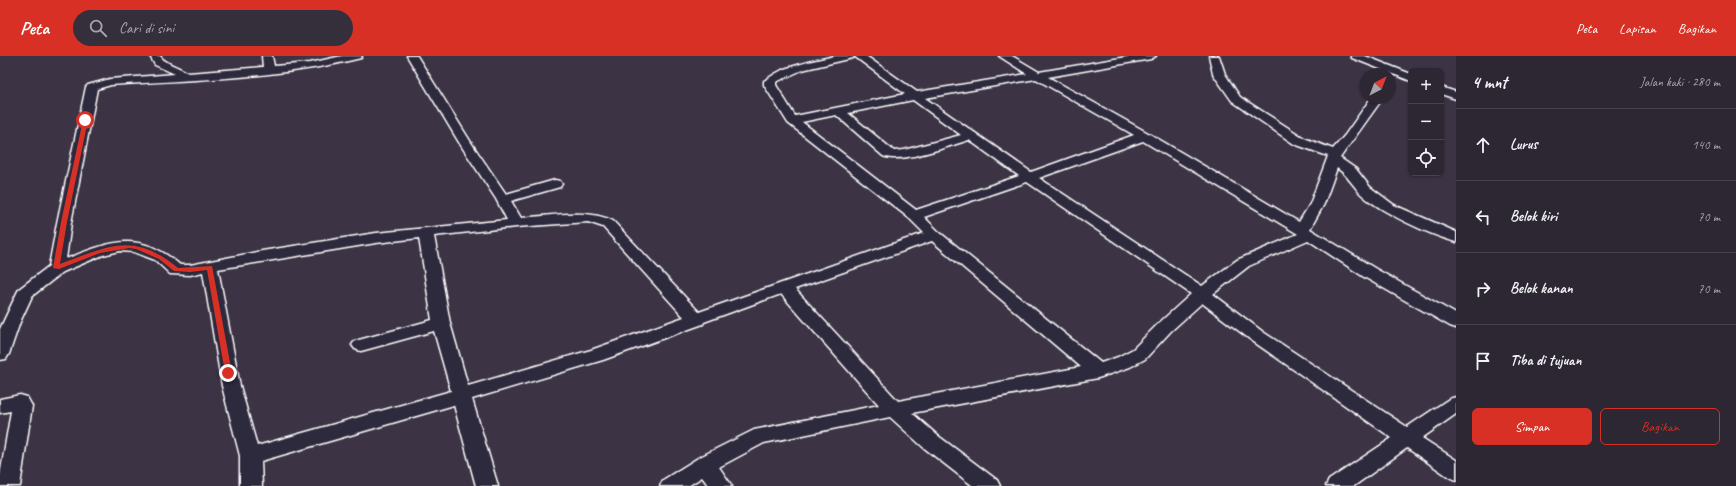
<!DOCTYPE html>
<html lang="id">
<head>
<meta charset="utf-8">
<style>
  body { margin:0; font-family:Caveat,sans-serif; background:#352e3b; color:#f1f3f6 }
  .controls { position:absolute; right:12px; top:12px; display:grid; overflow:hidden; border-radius:6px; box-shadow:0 1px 3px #0004 }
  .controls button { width:36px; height:36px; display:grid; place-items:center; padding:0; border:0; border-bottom:1px solid #48434e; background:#2d2633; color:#f1f3f6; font:20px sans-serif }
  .compass { position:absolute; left:1360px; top:12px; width:36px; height:36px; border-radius:50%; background:#2d2633; box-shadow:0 1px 3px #0004; rotate:42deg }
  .stop { position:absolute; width:12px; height:12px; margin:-9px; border:3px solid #d93025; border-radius:50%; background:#fff }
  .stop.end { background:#d93025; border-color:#fff; box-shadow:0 1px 4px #0008 }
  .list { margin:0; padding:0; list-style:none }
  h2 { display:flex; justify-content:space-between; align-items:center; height:52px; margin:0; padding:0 16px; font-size:17px }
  h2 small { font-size:13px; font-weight:400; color:#a7a5ac }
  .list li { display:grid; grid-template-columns:26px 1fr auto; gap:12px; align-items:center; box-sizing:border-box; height:72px; padding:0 16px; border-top:1px solid #48434e }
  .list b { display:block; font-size:15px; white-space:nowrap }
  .list em { font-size:13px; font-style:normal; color:#a7a5ac }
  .actions { display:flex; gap:8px; padding:12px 16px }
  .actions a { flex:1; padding:9px 0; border:1px solid #d93025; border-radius:6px; text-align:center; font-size:14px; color:#d93025 }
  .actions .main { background:#d93025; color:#fff }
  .icon { flex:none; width:22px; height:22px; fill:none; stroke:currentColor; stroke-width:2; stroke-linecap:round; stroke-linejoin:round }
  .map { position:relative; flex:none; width:1456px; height:430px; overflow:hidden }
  header { display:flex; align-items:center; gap:24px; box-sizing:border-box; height:56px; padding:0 20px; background:#d93025; color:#fff }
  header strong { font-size:19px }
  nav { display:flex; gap:22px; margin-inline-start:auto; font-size:14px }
  .search { width:280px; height:36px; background:#352e3b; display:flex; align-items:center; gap:10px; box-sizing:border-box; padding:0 14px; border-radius:22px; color:#a7a5ac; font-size:15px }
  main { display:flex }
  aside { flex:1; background:#2d2633 }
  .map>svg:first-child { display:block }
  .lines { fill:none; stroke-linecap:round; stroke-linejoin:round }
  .minor-casing { stroke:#fff; stroke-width:3 }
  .minor { fill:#2f2a3d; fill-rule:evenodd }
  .route { fill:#d93025 }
</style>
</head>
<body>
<header>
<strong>Peta</strong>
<div class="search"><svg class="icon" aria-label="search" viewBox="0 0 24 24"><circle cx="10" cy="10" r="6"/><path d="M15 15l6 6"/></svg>Cari di sini</div>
<nav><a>Peta</a><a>Lapisan</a><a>Bagikan</a></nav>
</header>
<main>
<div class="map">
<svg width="1456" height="430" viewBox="0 0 1456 430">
  <rect width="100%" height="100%" fill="#3c3344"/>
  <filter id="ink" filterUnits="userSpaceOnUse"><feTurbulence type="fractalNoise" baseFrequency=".025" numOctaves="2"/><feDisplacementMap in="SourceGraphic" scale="8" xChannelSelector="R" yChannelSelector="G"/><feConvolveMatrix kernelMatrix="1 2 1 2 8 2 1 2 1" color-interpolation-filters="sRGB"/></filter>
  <g filter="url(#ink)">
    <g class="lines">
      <defs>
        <path id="minor" d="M150 0H160C165 8 180 11 188 17L263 11 262 0H272L274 10 310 7 342 0H362L361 2C279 23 194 23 111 29L97 33 71 167 66 203C112 185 139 174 180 209H190L262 195 376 177 507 164 496 143 460 88 407 0H417L472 88 506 138 555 124 560 125 562 128 560 131 511 145 521 162C549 160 587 152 613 165L699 256 924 177 909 162 788 67 764 29V25L775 18 784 13 808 6 835 0H866L917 36 1027 18 999 0H1012L1039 16 1132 0H1156L1151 3 1048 21 1148 77 1299 166 1310 148 1328 100 1294 88 1232 45 1213 18 1209 0H1219L1225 18 1240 41 1304 82 1333 93 1345 79 1371 42H1383L1340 102 1356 113 1370 131 1394 149 1456 176V186C1430 179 1378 155 1360 137 1352 128 1347 119 1337 112L1324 148 1310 173 1376 213 1456 258V272L1450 270 1364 221 1308 184 1249 210 1213 238 1263 276 1407 371 1449 343 1456 341V358L1422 382 1456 404V424L1449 421 1407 392 1354 430H1326L1329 424 1392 382 1251 284 1202 247 1171 275 1145 303 1130 311 1098 322 912 357 937 379 997 424 1000 430H973L923 391 890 361 764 387 719 411 732 430H709L702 421 688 430H660L663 424 698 402 754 374 879 349 781 238 704 266 703 268 603 304 472 343 498 430H476L454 349 261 405 262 430H240V400L222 330 203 216 190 219 170 218 155 204 134 196 120 195 103 199 63 216 32 240 20 266 9 298 6 303 0 304V273L17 237 19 233 49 210 57 167 86 31 88 29 110 23 175 18 155 9ZM854 0 905 38 795 60 776 29V26L802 14 853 2ZM1036 23 1134 79 1031 116 925 42ZM913 44 961 79 904 94 894 95 848 57ZM836 59 883 100C903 108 948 90 969 84L1019 120 916 154 802 66ZM1143 85 1298 178 1237 204 1202 230 1039 122ZM1027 126 1191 238 1159 267 1133 293 1118 301 1101 307 939 176 924 161ZM588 166 603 171 684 261 591 294 468 330 450 267 434 180 516 171ZM419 182 432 264 355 285 352 289 355 293 361 295 434 275 451 335 257 390 240 330 218 213 376 187ZM932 185 1081 311 898 345 795 233Z
          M1351 0H1365L1411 18V25L1352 2Z
          M1441 31 1456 36V43L1441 38Z
          M20 339 27 341 32 350 20 430H0V420L11 355 0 357V343Z"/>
      </defs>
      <use href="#minor" class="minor-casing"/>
      <use href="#minor" class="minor"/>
    </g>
  </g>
  <path class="route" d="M85 62 88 64 67 166 60 208C109 190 133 175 178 212L212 210 232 317 231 319 228 320 225 317 207 214 190 216 174 215 159 203 136 193 129 192 100 197 59 213 53 212 61 166 83 64Z"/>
</svg>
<div class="controls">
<button>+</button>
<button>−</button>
<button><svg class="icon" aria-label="locate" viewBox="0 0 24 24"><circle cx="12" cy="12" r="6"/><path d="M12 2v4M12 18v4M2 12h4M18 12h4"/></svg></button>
</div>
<svg class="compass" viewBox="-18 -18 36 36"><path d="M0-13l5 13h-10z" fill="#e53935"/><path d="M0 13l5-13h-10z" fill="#a7a5ac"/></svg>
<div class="stop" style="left:85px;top:64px"></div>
<div class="stop end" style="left:228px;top:317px"></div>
</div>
<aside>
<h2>4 mnt<small>Jalan kaki · 280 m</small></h2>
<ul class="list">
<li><svg class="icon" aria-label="ahead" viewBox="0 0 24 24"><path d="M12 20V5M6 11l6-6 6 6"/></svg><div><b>Lurus</b></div><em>140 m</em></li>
<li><svg class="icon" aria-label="left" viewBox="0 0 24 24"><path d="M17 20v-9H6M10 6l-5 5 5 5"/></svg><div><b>Belok kiri</b></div><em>70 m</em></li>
<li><svg class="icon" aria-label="right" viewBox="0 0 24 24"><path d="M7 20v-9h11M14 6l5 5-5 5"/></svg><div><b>Belok kanan</b></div><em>70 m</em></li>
<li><svg class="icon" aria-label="arrive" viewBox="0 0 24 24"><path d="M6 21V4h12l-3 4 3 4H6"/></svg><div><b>Tiba di tujuan</b></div></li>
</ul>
<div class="actions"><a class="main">Simpan</a><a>Bagikan</a></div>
</aside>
</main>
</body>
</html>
